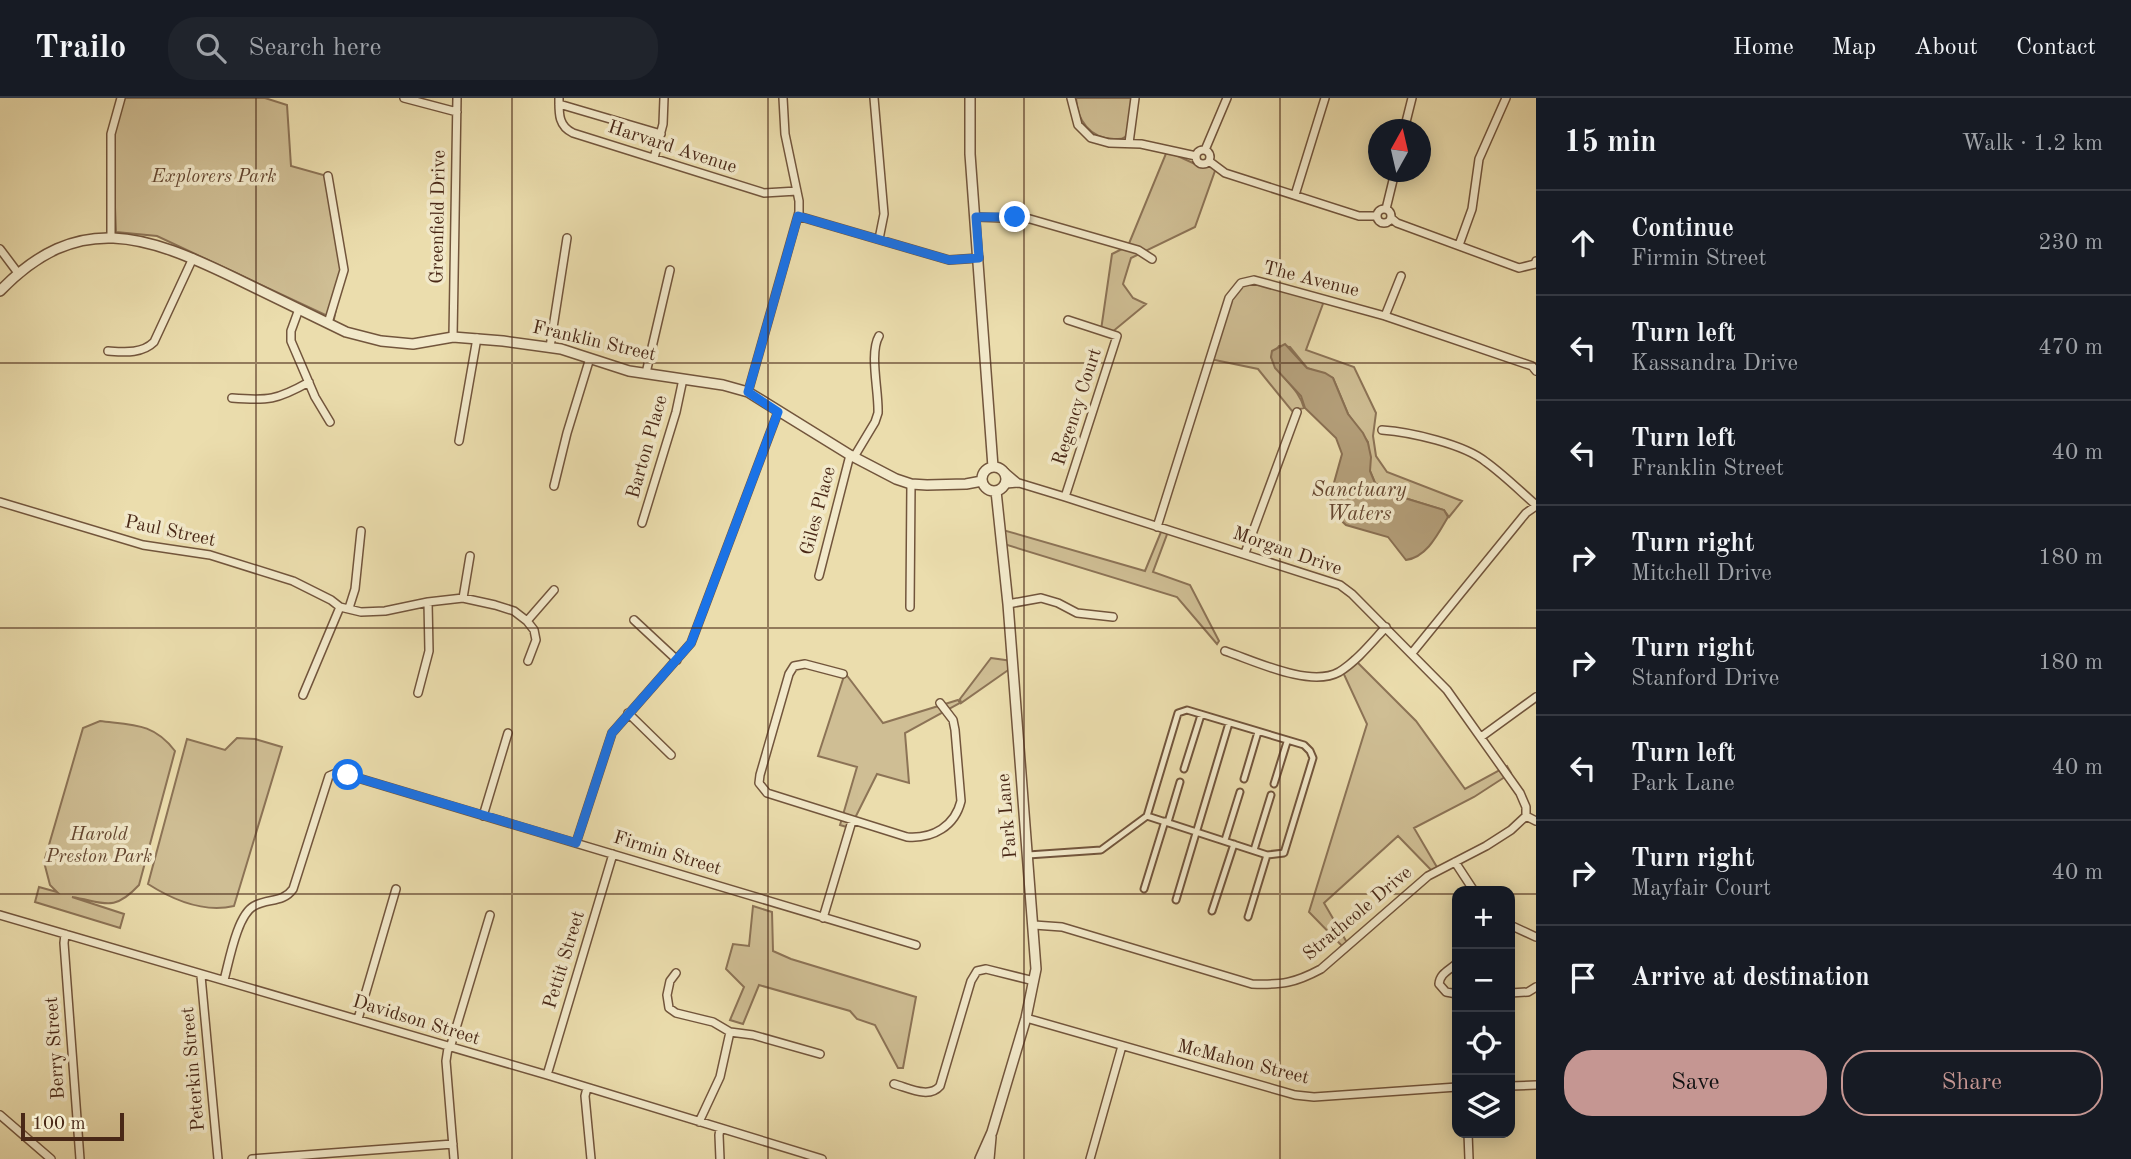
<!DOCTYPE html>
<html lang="en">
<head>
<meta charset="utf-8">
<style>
  body { margin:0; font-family:"Old Standard TT",serif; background:#20242c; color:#f1f3f6 }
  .controls { position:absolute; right:21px; bottom:21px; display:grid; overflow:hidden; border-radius:14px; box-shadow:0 4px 18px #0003 }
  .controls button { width:63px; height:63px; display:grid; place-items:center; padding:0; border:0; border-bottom:2px solid #363941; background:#171b24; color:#f1f3f6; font:35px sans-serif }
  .compass { position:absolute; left:1368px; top:21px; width:63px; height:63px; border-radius:50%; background:#171b24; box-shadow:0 4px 18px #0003; rotate:8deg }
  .scale { position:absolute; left:21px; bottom:18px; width:103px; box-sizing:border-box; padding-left:7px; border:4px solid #492817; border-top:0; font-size:19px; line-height:24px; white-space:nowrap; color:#492817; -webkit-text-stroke:5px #f2e9ca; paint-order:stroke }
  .stop { position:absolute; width:21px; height:21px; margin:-16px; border:5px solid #1a73e8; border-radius:50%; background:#fff }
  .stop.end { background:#1a73e8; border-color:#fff; box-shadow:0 2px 7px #0008 }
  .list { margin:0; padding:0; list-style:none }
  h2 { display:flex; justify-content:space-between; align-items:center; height:91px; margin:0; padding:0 28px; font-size:30px }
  h2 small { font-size:23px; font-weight:400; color:#9ea1a6 }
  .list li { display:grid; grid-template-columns:46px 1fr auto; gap:21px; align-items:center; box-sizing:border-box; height:105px; padding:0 28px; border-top:2px solid #363941 }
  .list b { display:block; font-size:26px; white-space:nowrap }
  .list p { margin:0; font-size:23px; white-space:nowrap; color:#9ea1a6 }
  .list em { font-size:23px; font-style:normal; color:#9ea1a6 }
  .actions { display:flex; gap:14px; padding:21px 28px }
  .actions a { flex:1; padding:16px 0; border:2px solid #c59692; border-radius:28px; text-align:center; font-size:24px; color:#c59692 }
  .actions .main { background:#c59692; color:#111 }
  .icon { flex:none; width:38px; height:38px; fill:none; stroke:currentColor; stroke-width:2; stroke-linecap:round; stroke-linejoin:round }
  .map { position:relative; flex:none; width:1536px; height:1061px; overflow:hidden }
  header { display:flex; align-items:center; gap:42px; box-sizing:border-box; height:98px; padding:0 35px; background:#171b24; border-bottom:2px solid #363941 }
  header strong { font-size:33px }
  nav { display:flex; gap:38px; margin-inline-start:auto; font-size:24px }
  .search { width:490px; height:63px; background:#20242c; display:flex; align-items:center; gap:18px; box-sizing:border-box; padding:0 24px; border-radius:28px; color:#9ea1a6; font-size:26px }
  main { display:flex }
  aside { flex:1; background:#171b24 }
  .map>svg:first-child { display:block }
  .green { fill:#cfbe94; stroke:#8c7356; stroke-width:2 }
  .water { fill:#b49f7a; stroke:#896f52; stroke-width:2 }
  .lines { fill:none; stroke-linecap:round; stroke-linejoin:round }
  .pedestrian-casing { stroke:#72553c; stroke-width:9 }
  .minor-casing { stroke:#72553c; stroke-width:10 }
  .tertiary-casing { stroke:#72553c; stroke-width:12 }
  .pedestrian { stroke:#f2e9ca; stroke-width:5 }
  .minor { stroke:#f2e9ca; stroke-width:7 }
  .tertiary { stroke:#f2e9ca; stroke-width:9 }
  .route { stroke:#1a73e8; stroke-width:9 }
  .grid { fill:none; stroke:#492817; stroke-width:2; stroke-opacity:0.55 }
  .labels { text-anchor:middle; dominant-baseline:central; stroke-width:7; stroke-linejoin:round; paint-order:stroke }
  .street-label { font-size:19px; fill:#492817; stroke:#f2e9ca }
  .park-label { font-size:19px; font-style:italic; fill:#644630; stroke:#f2e9ca }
  .water-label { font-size:21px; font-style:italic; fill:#644630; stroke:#f2e9ca }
</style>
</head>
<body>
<header>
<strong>Trailo</strong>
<div class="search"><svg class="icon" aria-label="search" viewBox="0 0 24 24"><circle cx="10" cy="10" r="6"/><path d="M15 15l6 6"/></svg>Search here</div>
<nav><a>Home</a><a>Map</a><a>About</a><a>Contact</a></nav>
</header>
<main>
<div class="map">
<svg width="1536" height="1061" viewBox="0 0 1536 1061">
  <rect width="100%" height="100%" fill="#ebddad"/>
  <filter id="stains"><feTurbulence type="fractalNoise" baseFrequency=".00286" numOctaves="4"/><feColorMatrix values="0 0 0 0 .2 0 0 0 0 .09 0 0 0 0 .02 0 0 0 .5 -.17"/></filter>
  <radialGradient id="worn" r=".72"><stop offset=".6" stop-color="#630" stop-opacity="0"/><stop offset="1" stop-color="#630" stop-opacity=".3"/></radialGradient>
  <path class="green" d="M122 0H265L287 7 291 68 327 78 344 172 334 221 157 138 116 134 112 36Z
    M1076 0H1134C1132 10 1133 31 1125 39 1121 42 1119 41 1114 41 1090 41 1077 22 1076 0Z
    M1167 53 1195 66 1216 70 1195 129 1131 160 1123 186 1133 200 1146 206 1111 235 1101 232 1112 156 1128 148Z
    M1254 182 1324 203 1306 252 1354 269 1376 315 1373 338 1376 358 1387 374 1462 403 1449 419 1444 412 1398 398 1375 385 1370 373 1368 344 1348 316 1333 280 1307 270 1290 249 1279 248 1271 259C1279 280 1298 288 1304 310L1292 313 1258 271 1210 261 1230 200 1241 185Z
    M1163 429 1169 431 1153 474 1190 487 1219 543 1217 546 1177 499 1004 446 1003 432 1145 473Z
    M1352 559 1416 623 1465 691 1507 668 1511 675 1474 699 1414 730 1438 771 1433 774 1398 738 1324 805 1349 848 1345 851 1309 814 1367 626 1341 570Z
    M991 560 1012 563 1014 568 961 605 960 601Z
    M845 575 883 625 958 602 960 605 905 635 909 685 877 676 850 730 840 727 857 669 818 658Z
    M100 623C133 627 154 625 175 653L139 787C113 815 104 804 72 799L124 816 120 830 35 804 39 789 57 794 50 787 44 764 83 630Z
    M237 640 255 641 282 649 234 808C204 815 173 802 148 786L187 641 225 652Z
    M753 808 772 814 773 853 791 861 916 899 903 970H898L875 927 857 921 850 913 759 887 743 926 730 922 744 889 726 871 733 846 749 848Z"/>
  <path class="water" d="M1285 246 1307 270 1325 275 1333 280 1348 316 1363 335 1368 345 1371 359 1370 373 1375 385 1398 398 1444 412 1448 419C1438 436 1427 459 1406 462L1388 439 1346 427 1334 416 1330 399 1342 356 1336 340 1305 310 1301 298 1275 270 1271 259 1272 253Z"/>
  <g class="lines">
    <defs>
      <path id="pedestrian" d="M1184 671 1201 617
        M1244 681 1258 634
        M1274 686 1287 644
        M1147 718 1178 615 1187 612 1304 647 1310 653 1313 660 1284 755 1267 757
        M1168 724 1180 684
        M1225 742 1240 694
        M1254 752 1271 697
        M1028 757 1101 752 1147 718 1267 757 1248 819
        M1144 791 1165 723
        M1176 802 1229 625
        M1212 813 1234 746"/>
      <path id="minor" d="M404 0 457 14
        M559 0C559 15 558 28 573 35L764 95 797 93
        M874 0 884 116 879 141
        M1071 0 1078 27 1091 40 1109 45 1141 46 1196 58
        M559 6 661 36
        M1404 32 1412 0
        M1129 45 1135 0
        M1205 52 1227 0
        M1196 59a7 7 0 1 1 14 0a7 7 0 1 1-14 0Z
        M654 60 663 26 664 0
        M1209 63 1225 75 1359 118H1377
        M328 78 344 172 328 225
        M1295 97 1325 0
        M1377 118a7 7 0 1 1 14 0a7 7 0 1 1-14 0Z
        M1386 111 1395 74
        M798 118 949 162 979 160
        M976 119 1030 121 1138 152 1152 161
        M1391 120 1397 125 1519 170 1535 166 1536 163
        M111 139V36L121 0
        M1459 147 1472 111 1479 61 1506 0
        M0 151 18 175
        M299 211 291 233V243L315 299 330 324
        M1385 218 1401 178
        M453 239 457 0
        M550 249 567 140
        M108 253C124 254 142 256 154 244L193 160
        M646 275 670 172
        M748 294 799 114V103L785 36 783 0
        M232 300C268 303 277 302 309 284
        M1382 332C1410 334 1464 346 1486 364 1504 377 1520 393 1536 407
        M459 343 477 240
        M854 359 875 324 878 315C879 294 869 255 879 238
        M1005 374 1018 385
        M1006 386 1019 385 1065 399 1340 487 1352 496 1447 592 1520 695 1526 709V718
        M554 388 567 335 590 260
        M1065 399 1117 238 1068 222
        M0 404 143 447 210 457 293 483 331 502 340 509 361 514 385 513 428 504 463 500 495 507 514 513 527 523 534 532 536 542 528 563
        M642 425 676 314 683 281
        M1157 429 1229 200 1241 185 1254 182 1385 218 1532 268 1536 273
        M1245 455 1297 314
        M819 478 850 357
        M463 500 470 458
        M1008 506 1041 500 1058 505 1077 515 1113 519
        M910 509 911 386
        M349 510 355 491 361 433
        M634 522 677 562
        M527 523 554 492
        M1225 553C1255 563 1310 590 1339 574 1357 563 1372 544 1386 529
        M1412 555 1526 415 1536 408
        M843 576 805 566 794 568 789 576 760 677 759 685 767 695 907 739C933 741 955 728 961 703L955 632 953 622 940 605
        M418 595 429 553 428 504
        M303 597 340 509
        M628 615 671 657
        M1481 639 1536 599
        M483 718 508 635
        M1526 718 1536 723
        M576 745 612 635 691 545 778 314
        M1455 764 1474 793
        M0 817 547 977 822 1061
        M823 820 852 723
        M1034 827 1062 829 1252 886C1282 887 1295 885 1321 871L1428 778 1486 748 1511 732 1526 718
        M1510 827 1536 839
        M65 836 64 845 80 1061
        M1457 865C1450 872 1440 875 1439 886L1446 894 1457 896
        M676 875 670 883 667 897 669 910 676 915 713 924 730 934 753 937 820 956
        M201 878 218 1061
        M224 882C229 864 237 817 254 808 268 800 283 805 293 791L329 678 336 675 348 677 916 847
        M1510 895 1528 894 1536 889
        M1026 920 1295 997 1314 999 1457 989
        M358 921 396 791
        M448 950 446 963 454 1061
        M450 950 490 817
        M547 977 613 756
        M894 986C909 990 929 1001 940 988L971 883 977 873 986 871 1034 883
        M1510 988 1536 987
        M587 990 585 998 591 1061
        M0 1017 51 1061
        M699 1024 720 979 730 934
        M1468 1035 1469 1061
        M252 1061 453 1046
        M720 1061 719 1037 720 1031
        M1090 1061 1122 948"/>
      <path id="tertiary" d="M970 0V56L993 369
        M0 193C78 112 146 137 235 180 272 198 309 216 346 234L381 243 413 246 453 239 503 243 561 251 629 273 723 287 748 294 850 357 896 381 911 386 927 387 966 386 982 383
        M982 381a12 12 0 1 1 24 0a12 12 0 1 1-24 0Z
        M980 1061 992 1034 1026 920 1036 871 1008 506 996 393
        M989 1061 991 1039"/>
    </defs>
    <use href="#pedestrian" class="pedestrian-casing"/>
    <use href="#minor" class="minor-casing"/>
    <use href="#tertiary" class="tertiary-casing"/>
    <use href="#pedestrian" class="pedestrian"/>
    <use href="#minor" class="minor"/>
    <use href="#tertiary" class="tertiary"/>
  </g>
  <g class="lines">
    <path class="route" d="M348 677 576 745 612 635 691 545 778 314 748 294 798 118 949 162 979 160 976 119H1015"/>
  </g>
  <path class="grid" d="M256 0V1061M512 0V1061M768 0V1061M1024 0V1061M1280 0V1061M0 265H1536M0 530H1536M0 796H1457M1510 796H1536"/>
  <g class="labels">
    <g class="street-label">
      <text transform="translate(672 50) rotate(18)">Harvard Avenue</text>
      <text transform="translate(439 119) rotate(-89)">Greenfield Drive</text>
      <text transform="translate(1311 182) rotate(14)">The Avenue</text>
      <text transform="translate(594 244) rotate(13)">Franklin Street</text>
      <text transform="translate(1078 309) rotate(-72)">Regency Court</text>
      <text transform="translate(648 349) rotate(-74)">Barton Place</text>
      <text transform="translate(819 413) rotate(-75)">Giles Place</text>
      <text transform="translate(170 434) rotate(12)">Paul Street</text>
      <text transform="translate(1287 454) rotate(19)">Morgan Drive</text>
      <text transform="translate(1008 718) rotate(-95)">Park Lane</text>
      <text transform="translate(667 756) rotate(17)">Firmin Street</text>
      <text transform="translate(1358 816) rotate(-40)">Strathcole Drive</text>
      <text transform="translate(565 862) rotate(-73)">Pettit Street</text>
      <text transform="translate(416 923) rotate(17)">Davidson Street</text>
      <text transform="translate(56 950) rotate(-94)">Berry Street</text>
      <text transform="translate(1243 965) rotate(14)">McMahon Street</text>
      <text transform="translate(194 971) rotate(-95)">Peterkin Street</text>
    </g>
    <g class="park-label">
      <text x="214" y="79">Explorers Park</text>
      <text x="99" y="737">Harold<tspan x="99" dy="22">Preston Park</tspan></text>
    </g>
    <g class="water-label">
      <text x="1359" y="392">Sanctuary<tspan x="1359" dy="24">Waters</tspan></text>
    </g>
  </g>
  <rect width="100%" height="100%" filter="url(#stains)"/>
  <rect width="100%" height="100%" fill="url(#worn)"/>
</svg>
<div class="controls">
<button>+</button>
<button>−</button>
<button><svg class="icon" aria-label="locate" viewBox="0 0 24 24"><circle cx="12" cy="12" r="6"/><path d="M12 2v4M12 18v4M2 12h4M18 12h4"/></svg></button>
<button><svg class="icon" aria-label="layers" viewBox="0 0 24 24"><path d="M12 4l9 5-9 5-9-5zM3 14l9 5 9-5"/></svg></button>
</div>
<svg class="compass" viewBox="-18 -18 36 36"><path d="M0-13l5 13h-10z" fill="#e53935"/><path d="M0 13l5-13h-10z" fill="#9ea1a6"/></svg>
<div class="scale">100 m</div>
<div class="stop" style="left:348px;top:677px"></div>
<div class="stop end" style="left:1015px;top:119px"></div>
</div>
<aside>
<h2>15 min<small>Walk · 1.2 km</small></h2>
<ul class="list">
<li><svg class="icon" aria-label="ahead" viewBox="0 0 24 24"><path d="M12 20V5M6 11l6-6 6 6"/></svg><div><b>Continue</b><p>Firmin Street</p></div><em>230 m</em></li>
<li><svg class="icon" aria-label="left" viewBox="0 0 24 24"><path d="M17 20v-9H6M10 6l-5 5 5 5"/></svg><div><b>Turn left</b><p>Kassandra Drive</p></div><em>470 m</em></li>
<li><svg class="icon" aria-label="left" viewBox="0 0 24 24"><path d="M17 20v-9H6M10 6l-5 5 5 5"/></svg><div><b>Turn left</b><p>Franklin Street</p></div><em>40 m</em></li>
<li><svg class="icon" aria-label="right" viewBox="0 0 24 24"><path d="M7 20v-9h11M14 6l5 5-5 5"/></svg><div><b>Turn right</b><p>Mitchell Drive</p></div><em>180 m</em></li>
<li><svg class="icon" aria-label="right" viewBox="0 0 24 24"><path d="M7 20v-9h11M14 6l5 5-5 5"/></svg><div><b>Turn right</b><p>Stanford Drive</p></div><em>180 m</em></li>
<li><svg class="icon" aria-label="left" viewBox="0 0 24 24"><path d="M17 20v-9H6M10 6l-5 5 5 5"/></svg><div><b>Turn left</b><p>Park Lane</p></div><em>40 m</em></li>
<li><svg class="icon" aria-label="right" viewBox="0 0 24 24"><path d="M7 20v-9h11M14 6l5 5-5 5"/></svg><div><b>Turn right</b><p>Mayfair Court</p></div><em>40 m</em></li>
<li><svg class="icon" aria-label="arrive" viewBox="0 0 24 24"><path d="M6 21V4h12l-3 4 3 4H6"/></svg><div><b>Arrive at destination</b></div></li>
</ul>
<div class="actions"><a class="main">Save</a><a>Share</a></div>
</aside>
</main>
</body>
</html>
